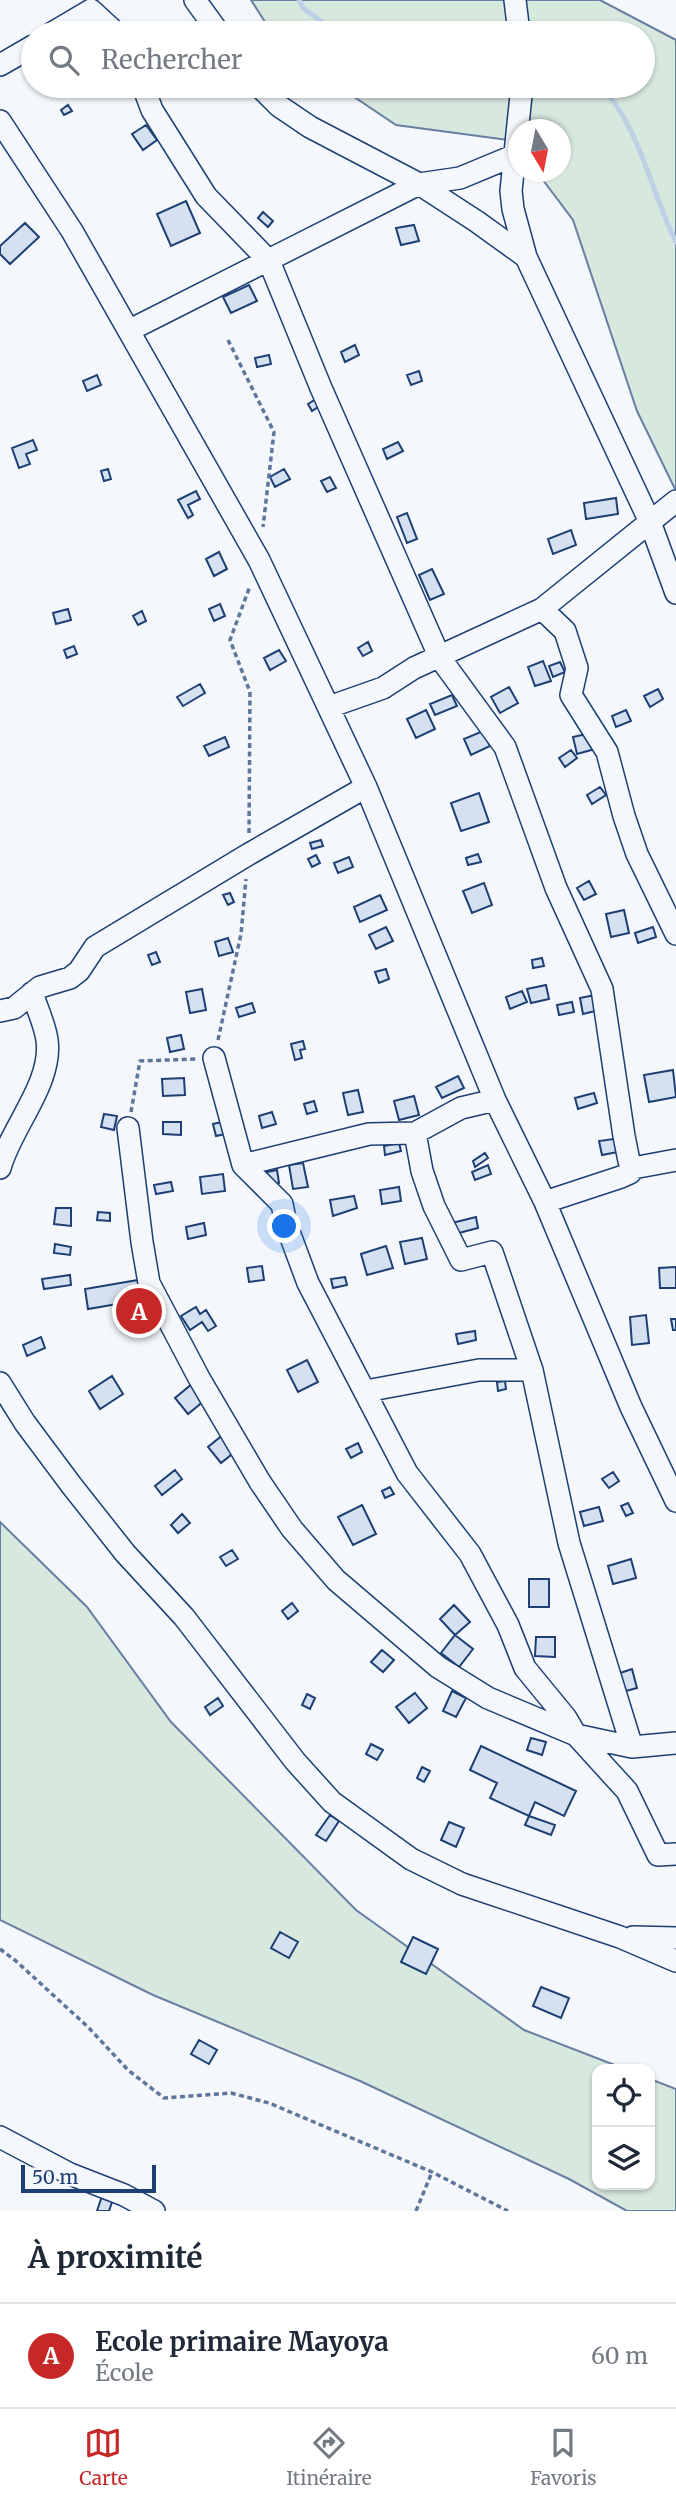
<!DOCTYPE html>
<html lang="fr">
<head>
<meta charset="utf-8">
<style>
  body { margin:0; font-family:Merriweather,serif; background:#f6f6f7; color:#1f2937 }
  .controls { position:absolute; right:21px; bottom:21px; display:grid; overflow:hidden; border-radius:14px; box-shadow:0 2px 5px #0004 }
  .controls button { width:63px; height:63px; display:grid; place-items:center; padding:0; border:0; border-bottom:2px solid #e0e1e3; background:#fff; color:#1f2937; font:35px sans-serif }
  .compass { position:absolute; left:508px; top:119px; width:63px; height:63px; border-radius:50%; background:#fff; box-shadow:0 2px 5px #0004; rotate:170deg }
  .scale { position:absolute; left:21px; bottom:18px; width:135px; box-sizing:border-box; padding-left:7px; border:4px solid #1d3f73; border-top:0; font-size:19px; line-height:24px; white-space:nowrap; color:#1d3f73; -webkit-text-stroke:5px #f4f7fb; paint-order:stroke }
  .you { position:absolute; left:285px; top:1227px; width:24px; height:24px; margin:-18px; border:5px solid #fff; border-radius:50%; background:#1a73e8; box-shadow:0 0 0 10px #1a73e833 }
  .badge { display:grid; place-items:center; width:46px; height:46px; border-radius:50%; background:#c62828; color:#fff; font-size:23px; font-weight:700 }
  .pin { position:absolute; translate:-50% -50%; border:4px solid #fff; box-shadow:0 2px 7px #0006 }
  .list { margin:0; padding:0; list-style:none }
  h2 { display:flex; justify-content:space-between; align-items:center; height:91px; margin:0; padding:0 28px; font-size:30px }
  h2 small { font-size:23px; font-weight:400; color:#747a83 }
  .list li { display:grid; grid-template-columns:46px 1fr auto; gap:21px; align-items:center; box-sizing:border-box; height:105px; padding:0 28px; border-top:2px solid #e0e1e3 }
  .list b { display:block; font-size:26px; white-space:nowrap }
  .list p { margin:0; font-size:23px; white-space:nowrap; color:#747a83 }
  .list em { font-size:23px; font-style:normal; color:#747a83 }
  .icon { flex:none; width:38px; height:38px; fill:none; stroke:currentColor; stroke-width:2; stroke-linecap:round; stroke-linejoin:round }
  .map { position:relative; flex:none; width:676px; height:2211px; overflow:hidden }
  .search { position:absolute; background:#fff; box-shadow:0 2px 5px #0004; left:21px; right:21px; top:21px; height:77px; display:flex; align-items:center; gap:18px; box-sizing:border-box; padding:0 24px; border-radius:38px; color:#747a83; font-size:26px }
  .sheet { height:196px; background:#fff }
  nav { display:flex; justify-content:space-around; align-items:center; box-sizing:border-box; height:98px; border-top:2px solid #e0e1e3; background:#fff; font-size:19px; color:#747a83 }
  nav a { display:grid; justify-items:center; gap:4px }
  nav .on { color:#c62828 }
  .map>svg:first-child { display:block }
  .green { fill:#d7e8df; stroke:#687fa3; stroke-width:2 }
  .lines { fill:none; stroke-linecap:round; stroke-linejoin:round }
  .stream { stroke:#bed0e5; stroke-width:5 }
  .building { fill:#d5e0f0; stroke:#1d3f73; stroke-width:2 }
  .minor-casing { stroke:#1d3f73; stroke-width:24 }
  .path { stroke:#5e769c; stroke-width:3.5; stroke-dasharray:5 3.5; stroke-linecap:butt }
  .minor { stroke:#f4f7fb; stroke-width:21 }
</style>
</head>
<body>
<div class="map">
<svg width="676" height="2211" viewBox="0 0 676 2211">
  <rect width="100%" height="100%" fill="#f4f7fb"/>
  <path class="green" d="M251 0H600L676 40V491L637 411 573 220 537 172H560V130H518L515 141 396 125 338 86H643V33H272Z
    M0 1522 87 1607 171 1722 356 1910 524 2030 625 2069H597V2185H650V2079L676 2089V2211H627L569 2179 360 2081 153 1995 0 1920Z"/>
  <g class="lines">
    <path class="stream" d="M299 0 303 8 337 33
      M600 86C639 124 651 192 676 242"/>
  </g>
  <path class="building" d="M68 105 72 111 64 115 61 110Z
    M146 125 157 140 143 150 132 134Z
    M186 201 200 233 171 246 157 214Z
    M263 212 273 221 268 227 258 218Z
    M25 223 39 237 10 264 0 254V246Z
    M414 225 419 241 401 245 396 228Z
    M249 285 257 301 231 313 223 297Z
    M355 345 359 355 345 362 341 352Z
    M269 355 271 364 257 367 255 358Z
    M419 371 422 381 411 385 407 375Z
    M97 375 101 385 87 391 83 381Z
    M316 399 321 405 312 411 308 404Z
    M33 440 37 450 26 454 30 464 19 468 12 448Z
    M398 442 403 451 387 459 383 449Z
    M108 469 111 479 104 481 101 471Z
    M284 469 290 479 275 487 270 477Z
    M330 477 336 488 327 492 321 481Z
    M196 491 200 499 188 505 193 515 188 518 178 500Z
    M616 498 618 514 586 519 584 503Z
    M407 513 417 539 407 543 397 517Z
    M571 530 576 545 553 554 548 539Z
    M219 552 227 569 214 576 206 559Z
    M432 569 444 594 430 600 419 575Z
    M220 604 225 616 214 621 209 609Z
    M68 609 71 620 56 624 53 613Z
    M142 611 146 621 138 625 133 616Z
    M368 642 372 651 363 656 358 648Z
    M74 646 77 654 67 658 64 650Z
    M279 650 286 661 270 670 264 658Z
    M543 661 551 681 535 686 528 667Z
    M560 662 565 672 553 677 549 666Z
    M200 684 205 693 183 706 177 697Z
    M509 687 518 703 500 713 491 697Z
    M658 689 663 699 650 707 644 696Z
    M452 695 457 706 435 715 430 704Z
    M426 710 435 729 416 738 407 719Z
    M626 710 631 721 616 727 612 716Z
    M483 731 490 746 471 755 464 739Z
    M591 733 595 749 577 754 573 737Z
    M225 737 229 747 209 756 204 746Z
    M571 750 577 758 565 767 559 758Z
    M600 787 606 795 592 804 587 795Z
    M479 793 489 822 461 831 451 803Z
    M321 840 323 846 312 849 310 843Z
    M478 854 481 862 468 865 466 858Z
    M316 855 320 863 312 867 308 859Z
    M349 857 353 867 338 873 334 863Z
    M589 881 596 894 584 900 577 888Z
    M484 883 492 905 472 913 463 891Z
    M230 893 234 902 228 905 223 895Z
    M380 895 387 910 360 922 354 907Z
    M624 910 629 933 611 937 606 914Z
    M386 927 393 941 376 949 369 935Z
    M653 927 656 937 638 943 635 933Z
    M228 938 233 952 219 956 215 942Z
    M156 952 160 962 152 965 148 955Z
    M542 958 544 966 533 968 532 960Z
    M386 969 389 979 379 983 375 972Z
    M546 985 549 999 531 1003 527 989Z
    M202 989 206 1010 190 1013 186 992Z
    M522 991 527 1002 510 1009 506 997Z
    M600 994 603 1009 583 1014 580 998Z
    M572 1002 574 1012 559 1015 557 1005Z
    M252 1003 255 1012 239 1017 236 1008Z
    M181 1035 184 1049 170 1052 167 1038Z
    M303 1041 305 1049 300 1050 302 1058 295 1060 291 1044Z
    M673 1070 676 1097 649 1102 644 1075Z
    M458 1076 464 1088 442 1098 436 1087Z
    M184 1078 185 1095 163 1096 162 1079Z
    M358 1090 363 1112 348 1115 343 1093Z
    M594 1093 597 1103 578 1109 575 1098Z
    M414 1096 419 1115 399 1120 394 1101Z
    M314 1101 317 1111 307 1114 304 1104Z
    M272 1112 276 1124 262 1128 259 1116Z
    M104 1114 117 1116 114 1130 101 1127Z
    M226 1121 230 1133 216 1136 213 1124Z
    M163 1122H181V1135L163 1134Z
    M621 1138 623 1151 602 1155 599 1141Z
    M399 1143 401 1151 385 1155 384 1146Z
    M485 1153 488 1158 475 1167 473 1161Z
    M303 1163 308 1187 293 1189 289 1165Z
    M488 1165 491 1174 475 1180 472 1172Z
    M277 1170 279 1183 264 1185 262 1173Z
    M223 1174 225 1191 202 1194 200 1177Z
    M171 1182 173 1191 156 1194 154 1185Z
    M399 1187 401 1201 382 1204 380 1190Z
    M354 1196 357 1208 333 1216 330 1200Z
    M56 1208H71V1226L54 1224Z
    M98 1212 110 1213V1221L97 1220Z
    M476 1217 478 1228 455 1234 452 1223Z
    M204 1223 206 1235 188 1239 186 1227Z
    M422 1238 427 1259 405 1264 400 1242Z
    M55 1244 71 1247 70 1255 54 1253Z
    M386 1246 393 1268 367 1275 361 1254Z
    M262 1266 264 1280 249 1282 247 1268Z
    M676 1267V1288H660L659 1268Z
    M70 1275 71 1285 44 1289 42 1279Z
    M345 1277 347 1285 333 1288 331 1279Z
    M138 1280 141 1300 88 1309 85 1289Z
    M196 1307 200 1314 206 1310 216 1326 208 1331 202 1322 190 1330 181 1316Z
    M646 1315 649 1343 632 1345 630 1317Z
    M671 1319H676V1330H673Z
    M475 1331 476 1340 458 1344 456 1334Z
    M41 1337 45 1348 27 1356 23 1345Z
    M307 1360 318 1382 298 1392 287 1370Z
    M112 1376 123 1394 100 1409 89 1391Z
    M505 1381 506 1389 498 1391 497 1382Z
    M192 1384 205 1400 188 1414 175 1398Z
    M224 1434 237 1450 221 1463 208 1447Z
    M358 1443 362 1452 351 1458 346 1449Z
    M175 1470 182 1479 162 1495 155 1486Z
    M613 1472 619 1481 609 1488 602 1479Z
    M390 1487 394 1494 385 1498 382 1491Z
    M628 1503 633 1513 626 1516 621 1506Z
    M362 1505 376 1534 353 1545 338 1517Z
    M599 1507 603 1521 584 1526 580 1512Z
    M182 1514 190 1523 178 1533 171 1525Z
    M232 1550 238 1559 226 1566 220 1557Z
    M631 1559 636 1578 613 1584 608 1566Z
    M529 1579H549V1607H529Z
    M292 1603 298 1611 288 1619 282 1611Z
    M454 1605 470 1622 455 1635 440 1619Z
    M455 1635 473 1649 459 1667 441 1653Z
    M536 1637H555V1657L535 1656Z
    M382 1650 394 1660 383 1672 371 1662Z
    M632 1669 637 1688 622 1692 617 1674Z
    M452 1691 466 1698 456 1717 443 1711Z
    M415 1693 427 1708 409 1723 396 1707Z
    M307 1694 315 1698 310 1709 302 1705Z
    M218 1698 223 1706 210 1715 205 1707Z
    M531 1738 546 1742 542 1755 527 1750Z
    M371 1744 383 1750 377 1760 366 1754Z
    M481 1746 576 1791 564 1816 535 1802 529 1816 490 1798 497 1783 470 1770Z
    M422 1767 430 1771 424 1782 417 1778Z
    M330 1815 339 1821 326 1841 316 1835Z
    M529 1816 555 1825 551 1835 525 1825Z
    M449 1822 464 1828 456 1847 441 1840Z
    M280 1932 298 1942 289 1958 271 1948Z
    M413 1937 438 1949 426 1974 401 1962Z
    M541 1987 569 1998 561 2018 533 2006Z
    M199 2040 217 2050 209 2064 191 2054Z
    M102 2196 113 2199 109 2211H97Z"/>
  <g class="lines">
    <defs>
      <path id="minor" d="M195 0 219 33
        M515 0 519 33
        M52 33 91 10 116 33
        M0 65 33 46
        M143 86 152 110 206 196 269 261 321 388 440 658 505 747 556 888 602 989 624 1136 629 1161 633 1168
        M259 86 279 106 310 127 419 184 476 221 526 257 650 522 676 593
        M522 86 511 191 513 209 526 257
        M0 121 72 231 259 560 366 787 495 1100 545 1202 631 1407 676 1501
        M130 330 419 184 460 178 513 156
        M542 609 565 631 577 668 571 695 607 752 624 816 637 854 676 934
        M329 707 383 688 414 668 542 609 676 501
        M0 1011 14 1008 40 987 70 978 79 971 95 947 249 854 366 787
        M214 1058 243 1165 282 1204 286 1224 308 1283 407 1473 470 1554 508 1625 525 1668 566 1718 576 1735 627 1791 658 1855 676 1854
        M128 1128 142 1242 149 1283 199 1378 260 1482 292 1529 336 1580 438 1667 488 1698 576 1735 632 1747 676 1743
        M415 1133 422 1171 434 1206 461 1260 492 1252 532 1370 569 1543 632 1747
        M243 1165 369 1134 415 1133 461 1108 495 1100
        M0 1168C11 1127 53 1083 47 1040 45 1025 37 1008 32 993
        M545 1202 621 1177 630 1173 633 1168 676 1160
        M0 1383 25 1423 72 1486 125 1553 184 1617 295 1761 332 1802 411 1859 462 1884 620 1937 676 1961
        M366 1391 479 1370H532
        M633 1937 676 1938
        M0 2137 70 2174 124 2195 154 2211"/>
    </defs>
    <use href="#minor" class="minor-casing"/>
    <path class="path" d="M228 340 274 432 263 527
      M249 833 250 692 230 640 250 586
      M218 1040 241 934 246 879
      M131 1112 140 1061 196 1059
      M0 1949 16 1961 88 2027 128 2070 164 2098 231 2093 269 2103 432 2172 508 2211
      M416 2211 432 2172"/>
    <use href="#minor" class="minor"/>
  </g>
</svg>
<div class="controls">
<button><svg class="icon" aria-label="locate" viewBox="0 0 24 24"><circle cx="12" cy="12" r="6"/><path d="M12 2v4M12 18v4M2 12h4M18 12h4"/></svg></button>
<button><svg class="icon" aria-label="layers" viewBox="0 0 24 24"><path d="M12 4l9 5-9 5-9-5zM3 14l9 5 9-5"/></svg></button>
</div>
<svg class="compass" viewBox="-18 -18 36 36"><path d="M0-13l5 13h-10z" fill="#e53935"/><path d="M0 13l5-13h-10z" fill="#747a83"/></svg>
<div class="scale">50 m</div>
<div class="you"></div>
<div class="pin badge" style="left:139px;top:1311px">A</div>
<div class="search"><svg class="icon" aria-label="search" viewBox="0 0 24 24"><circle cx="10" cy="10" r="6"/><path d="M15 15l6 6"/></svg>Rechercher</div>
</div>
<section class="sheet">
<h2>À proximité<small></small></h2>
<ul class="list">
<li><span class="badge">A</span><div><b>Ecole primaire Mayoya</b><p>École</p></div><em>60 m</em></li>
</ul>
</section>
<nav>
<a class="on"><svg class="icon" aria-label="map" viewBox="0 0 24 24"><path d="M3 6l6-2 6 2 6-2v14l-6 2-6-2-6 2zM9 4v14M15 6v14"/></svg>Carte</a>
<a><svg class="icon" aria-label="directions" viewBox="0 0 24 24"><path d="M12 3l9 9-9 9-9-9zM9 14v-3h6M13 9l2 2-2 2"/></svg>Itinéraire</a>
<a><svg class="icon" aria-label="saved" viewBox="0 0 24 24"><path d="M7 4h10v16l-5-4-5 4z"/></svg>Favoris</a>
</nav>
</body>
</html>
